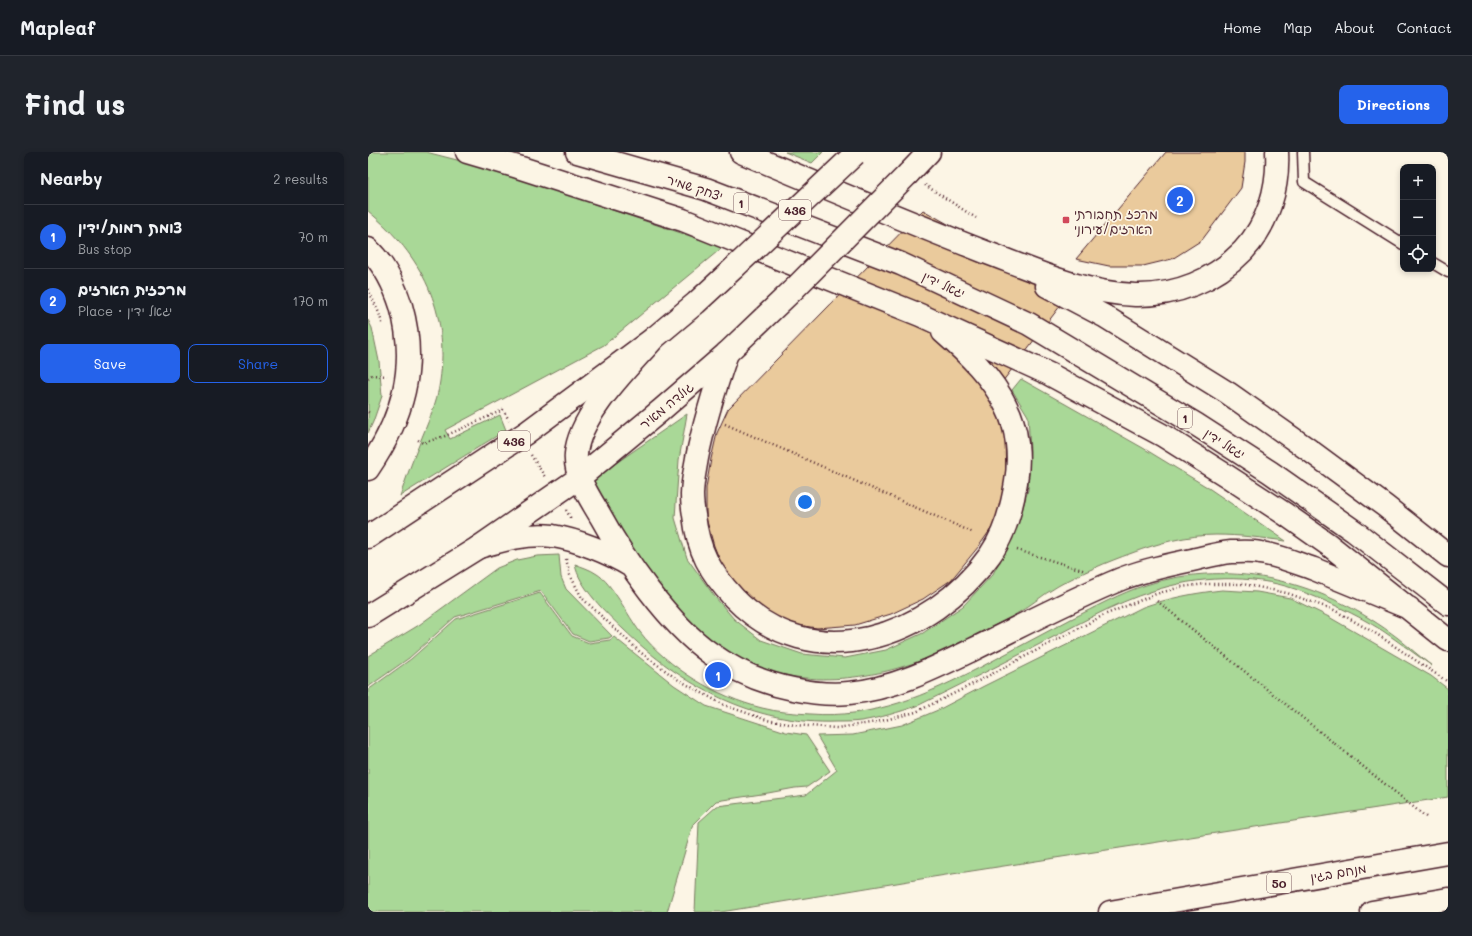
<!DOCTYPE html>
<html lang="en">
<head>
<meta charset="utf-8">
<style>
  body { margin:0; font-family:Mali,"Playpen Sans Hebrew",sans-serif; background:#20242c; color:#f1f3f6 }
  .controls { position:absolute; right:12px; top:12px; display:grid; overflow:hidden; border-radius:8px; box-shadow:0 2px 6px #0003 }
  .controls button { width:36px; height:36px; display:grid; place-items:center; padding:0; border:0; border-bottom:1px solid #363941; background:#171b24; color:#f1f3f6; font:20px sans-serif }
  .you { position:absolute; left:437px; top:350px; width:14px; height:14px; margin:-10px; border:3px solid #fff; border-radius:50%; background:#1a73e8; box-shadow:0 0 0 6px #1a73e833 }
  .badge { display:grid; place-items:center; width:26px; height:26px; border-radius:50%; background:#2563eb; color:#fff; font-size:13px; font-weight:700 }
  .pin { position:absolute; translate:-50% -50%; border:2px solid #fff; box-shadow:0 1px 4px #0006 }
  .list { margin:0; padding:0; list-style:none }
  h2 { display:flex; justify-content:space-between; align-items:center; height:52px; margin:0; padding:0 16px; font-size:17px }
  h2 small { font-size:13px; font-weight:400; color:#9ea1a6 }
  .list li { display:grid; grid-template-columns:26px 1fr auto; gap:12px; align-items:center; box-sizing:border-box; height:64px; padding:0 16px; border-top:1px solid #363941 }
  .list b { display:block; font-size:15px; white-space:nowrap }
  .list p { margin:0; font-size:13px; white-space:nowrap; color:#9ea1a6 }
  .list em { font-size:13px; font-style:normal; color:#9ea1a6 }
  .actions { display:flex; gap:8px; padding:12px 16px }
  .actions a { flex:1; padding:9px 0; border:1px solid #2563eb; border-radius:8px; text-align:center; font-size:14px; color:#2563eb }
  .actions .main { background:#2563eb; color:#fff }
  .icon { flex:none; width:22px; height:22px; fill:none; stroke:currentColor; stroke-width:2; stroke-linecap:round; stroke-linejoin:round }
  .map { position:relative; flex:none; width:1080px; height:760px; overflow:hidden; border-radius:8px }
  header { display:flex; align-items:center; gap:24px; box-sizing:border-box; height:56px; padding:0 20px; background:#171b24; border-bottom:1px solid #363941 }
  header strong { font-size:19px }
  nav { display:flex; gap:22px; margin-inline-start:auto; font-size:14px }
  .intro { display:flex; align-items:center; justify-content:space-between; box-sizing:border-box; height:96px; padding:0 24px }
  h1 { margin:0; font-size:28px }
  .button { padding:10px 18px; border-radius:8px; background:#2563eb; color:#fff; font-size:14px; font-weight:700 }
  main { display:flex; gap:24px; padding:0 24px }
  aside { flex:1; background:#171b24; border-radius:8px; box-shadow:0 2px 6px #0003 }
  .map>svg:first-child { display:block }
  .green { fill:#a9d897; stroke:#7a7c61 }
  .building { fill:#eaca9c; stroke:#4a1f2b }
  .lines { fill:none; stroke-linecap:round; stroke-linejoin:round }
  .service-casing { stroke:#4a1f2b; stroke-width:13 }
  .primary-casing { stroke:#4a1f2b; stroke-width:25 }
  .trunk-casing { stroke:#4a1f2b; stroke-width:25 }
  .motorway-casing { stroke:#4a1f2b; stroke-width:25 }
  .path { stroke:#4a1f2b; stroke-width:2.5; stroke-dasharray:1 3; stroke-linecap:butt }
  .service { stroke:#fcf5e5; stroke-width:10 }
  .primary { stroke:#fcf5e5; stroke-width:22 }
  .trunk { stroke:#fcf5e5; stroke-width:22 }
  .motorway { stroke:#fcf5e5; stroke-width:22 }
  .primary-bridge-casing { stroke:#4a1f2b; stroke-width:25; stroke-linecap:butt }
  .primary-bridge { stroke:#fcf5e5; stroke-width:22 }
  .poi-dot { fill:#d1495b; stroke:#fcf5e5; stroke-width:1.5 }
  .labels { text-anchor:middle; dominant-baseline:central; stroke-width:3.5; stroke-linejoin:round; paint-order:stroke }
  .shield { fill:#fcf5e5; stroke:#7f5f63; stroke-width:1 }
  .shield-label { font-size:12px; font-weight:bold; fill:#4a1f2b }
  .street-label { font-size:13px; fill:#4a1f2b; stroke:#fcf5e5 }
  .poi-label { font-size:13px; fill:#4a1f2b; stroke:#fcf5e5; text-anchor:start }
</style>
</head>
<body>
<header>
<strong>Mapleaf</strong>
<nav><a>Home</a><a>Map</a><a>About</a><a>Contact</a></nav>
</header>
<div class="intro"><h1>Find us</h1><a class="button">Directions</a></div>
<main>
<aside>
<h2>Nearby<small>2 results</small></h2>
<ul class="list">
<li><span class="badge">1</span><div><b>צומת רמות/ידין</b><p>Bus stop</p></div><em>70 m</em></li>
<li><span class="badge">2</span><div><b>מרכזית הארזים</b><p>Place · יגאל ידין</p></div><em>170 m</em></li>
</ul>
<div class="actions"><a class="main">Save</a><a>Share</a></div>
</aside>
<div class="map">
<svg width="1080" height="760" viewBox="0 0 1080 760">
  <rect width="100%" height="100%" fill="#fcf5e5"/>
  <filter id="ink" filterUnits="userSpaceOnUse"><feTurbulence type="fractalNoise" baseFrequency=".025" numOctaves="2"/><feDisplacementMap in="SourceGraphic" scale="8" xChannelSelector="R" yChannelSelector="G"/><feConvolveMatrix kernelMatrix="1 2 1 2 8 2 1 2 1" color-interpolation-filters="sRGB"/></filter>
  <g filter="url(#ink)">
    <path class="green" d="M0 0H58L147 23 244 58 355 95 236 193 77 278 82 287 132 263 138 278 32 344C38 327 44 309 51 293 59 272 69 252 72 229 82 160 54 103 0 59Z
      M417 0H455L444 11Z
      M0 168 4 176 11 209 14 244 5 270 0 281Z
      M653 227 775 296 839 335 918 389C894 386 872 383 848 383 820 383 790 391 764 401 739 410 713 421 690 434 674 443 661 455 645 464 631 472 616 478 601 486 587 493 572 501 557 507 497 530 424 538 367 504 342 489 321 469 302 448 269 413 249 368 225 327L319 262 311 308 307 366 319 406 347 445 366 467 393 488 434 502 477 506 518 498 555 481 595 454 625 422 650 371 660 338 662 298 660 264 644 238Z
      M191 403 193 425 198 437 244 484 241 486 221 489 205 482 173 439 87 465 41 506 0 535V504L51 473 129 416 149 408 169 404Z
      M207 412C214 415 222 417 229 422 244 431 260 464 272 480 300 516 349 545 394 556 409 560 426 561 442 562 506 567 558 543 613 515 643 499 673 483 703 467 728 455 752 441 778 433 866 405 958 431 1030 486 1041 495 1052 505 1064 514 1047 502 1031 490 1015 479 988 462 957 448 927 437 883 422 829 424 785 439 746 451 707 474 670 493 630 514 590 534 549 554 531 560 512 566 493 569 485 570 477 570 469 570 385 573 314 534 255 477 239 462 210 434 207 412Z
      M854 438 889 440 922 446 961 465 1063 524 1080 537V645L565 725 353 760H327L331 670 349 654 438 643 469 618 449 584 485 583 534 573 570 558 616 534 775 455C801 446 827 441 854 438Z
      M172 441 204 484 221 491 242 488 246 485 306 533 338 554 418 580 438 583 462 619 439 635 427 636 400 641 348 649 325 672 299 760H0V538L43 507 88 467Z"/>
    <path class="building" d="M798 0H877V10L873 36 834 88 804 107 775 114H741L708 107Z
      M555 58 702 141 625 242 637 278 638 336 625 374 611 394 583 428 555 447 523 462 487 473 449 476 421 472 395 457 376 440 357 421 346 394 338 366V336L343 307 349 281 360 257Z"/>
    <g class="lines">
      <defs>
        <path id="service" d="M935 0 936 30 1035 92
          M1065 111 1080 120"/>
        <path id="primary" d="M540 22 561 0
          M0 385 158 281 286 186 328 151 367 115
          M0 464 111 395 211 326 292 259 359 201 426 137"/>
        <path id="trunk" d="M99 0 150 15 315 68 552 163 681 222 794 283 859 324 917 362 961 393 1080 488
          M209 0 338 37 533 112 661 172 829 273 902 320 986 379 1080 452
          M373 0C454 34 535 68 617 100 665 118 714 141 767 143 808 144 847 128 875 99 900 72 911 36 909 0
          M0 97C16 112 26 132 33 154 50 214 35 266 0 317
          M679 134 736 164 860 241 941 298 1017 354 1080 404
          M286 186C260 216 211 263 208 302 206 324 222 346 233 365 257 409 301 472 342 501 367 519 395 531 425 537 444 541 462 543 481 541 525 537 565 517 604 498 653 474 702 448 753 427 776 418 800 413 824 408 837 405 850 401 863 400 872 400 883 399 892 401 910 403 928 411 946 417 978 430 1009 443 1041 456
          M359 201C347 236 336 270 329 306 327 318 324 331 324 343 324 349 325 357 326 363 330 399 342 420 366 446 444 527 563 486 622 403 637 382 644 356 648 330 652 306 650 277 638 254 624 225 600 202 575 180
          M111 395C134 388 160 381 185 384 210 388 241 401 263 414"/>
        <path id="motorway" d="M742 760 1080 701
          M1004 760 1080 747"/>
      </defs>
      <use href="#service" class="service-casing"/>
      <use href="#primary" class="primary-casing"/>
      <use href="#trunk" class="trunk-casing"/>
      <use href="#motorway" class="motorway-casing"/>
      <path class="path" d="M557 33 608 66
        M0 137 11 161 15 174
        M0 226 4 223 19 224
        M0 260 1 261
        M357 272 606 381
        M50 288 55 291 77 284 135 258 141 268
        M163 303 177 325
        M198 358 202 365V368
        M649 398 718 419
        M198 407 202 423 214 446 272 500 309 527 356 553 399 568 426 573 469 576 509 570 548 560 597 536 736 463 788 442 813 435 838 432H875L919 441 966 458 1007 481 1080 530
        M789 449 1058 665"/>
      <use href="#service" class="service"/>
      <use href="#primary" class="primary"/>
      <use href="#trunk" class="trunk"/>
      <use href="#motorway" class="motorway"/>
      <defs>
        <path id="primary-bridge" d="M367 115 487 2
          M426 137 540 22"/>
      </defs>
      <use href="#primary-bridge" class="primary-bridge-casing"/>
      <use href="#primary-bridge" class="primary-bridge"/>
    </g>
  </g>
  <rect class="poi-dot" x="694" y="64" width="8" height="8" rx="2"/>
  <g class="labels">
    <g class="shield">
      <rect x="366" y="41" width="14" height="20" rx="3"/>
      <rect x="411" y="48" width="32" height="20" rx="3"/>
      <rect x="810" y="256" width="14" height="20" rx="3"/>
      <rect x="130" y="279" width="32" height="20" rx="3"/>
      <rect x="899" y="721" width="24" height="20" rx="3"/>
    </g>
    <g class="shield-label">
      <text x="373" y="51">1</text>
      <text x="427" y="58">436</text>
      <text x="817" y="266">1</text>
      <text x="146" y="289">436</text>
      <text x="911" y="731">50</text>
    </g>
    <g class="street-label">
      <text transform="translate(327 35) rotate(18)">יצחק שמיר</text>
      <text transform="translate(576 132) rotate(25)">יגאל ידין</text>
      <text transform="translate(298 253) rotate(-40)">גולדה מאיר</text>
      <text transform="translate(857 291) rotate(32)">יגאל ידין</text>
      <text transform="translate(970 720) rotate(-10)">מנחם בגין</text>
    </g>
    <g class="poi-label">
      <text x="706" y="61">מרכז תחבורתי<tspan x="706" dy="15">הארזים/עירוני</tspan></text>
    </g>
  </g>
</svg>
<div class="controls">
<button>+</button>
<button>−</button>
<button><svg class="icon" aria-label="locate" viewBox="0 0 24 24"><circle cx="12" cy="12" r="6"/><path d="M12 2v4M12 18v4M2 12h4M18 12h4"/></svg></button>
</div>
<div class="you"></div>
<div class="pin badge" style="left:350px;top:523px">1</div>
<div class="pin badge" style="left:812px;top:48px">2</div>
</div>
</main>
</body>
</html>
